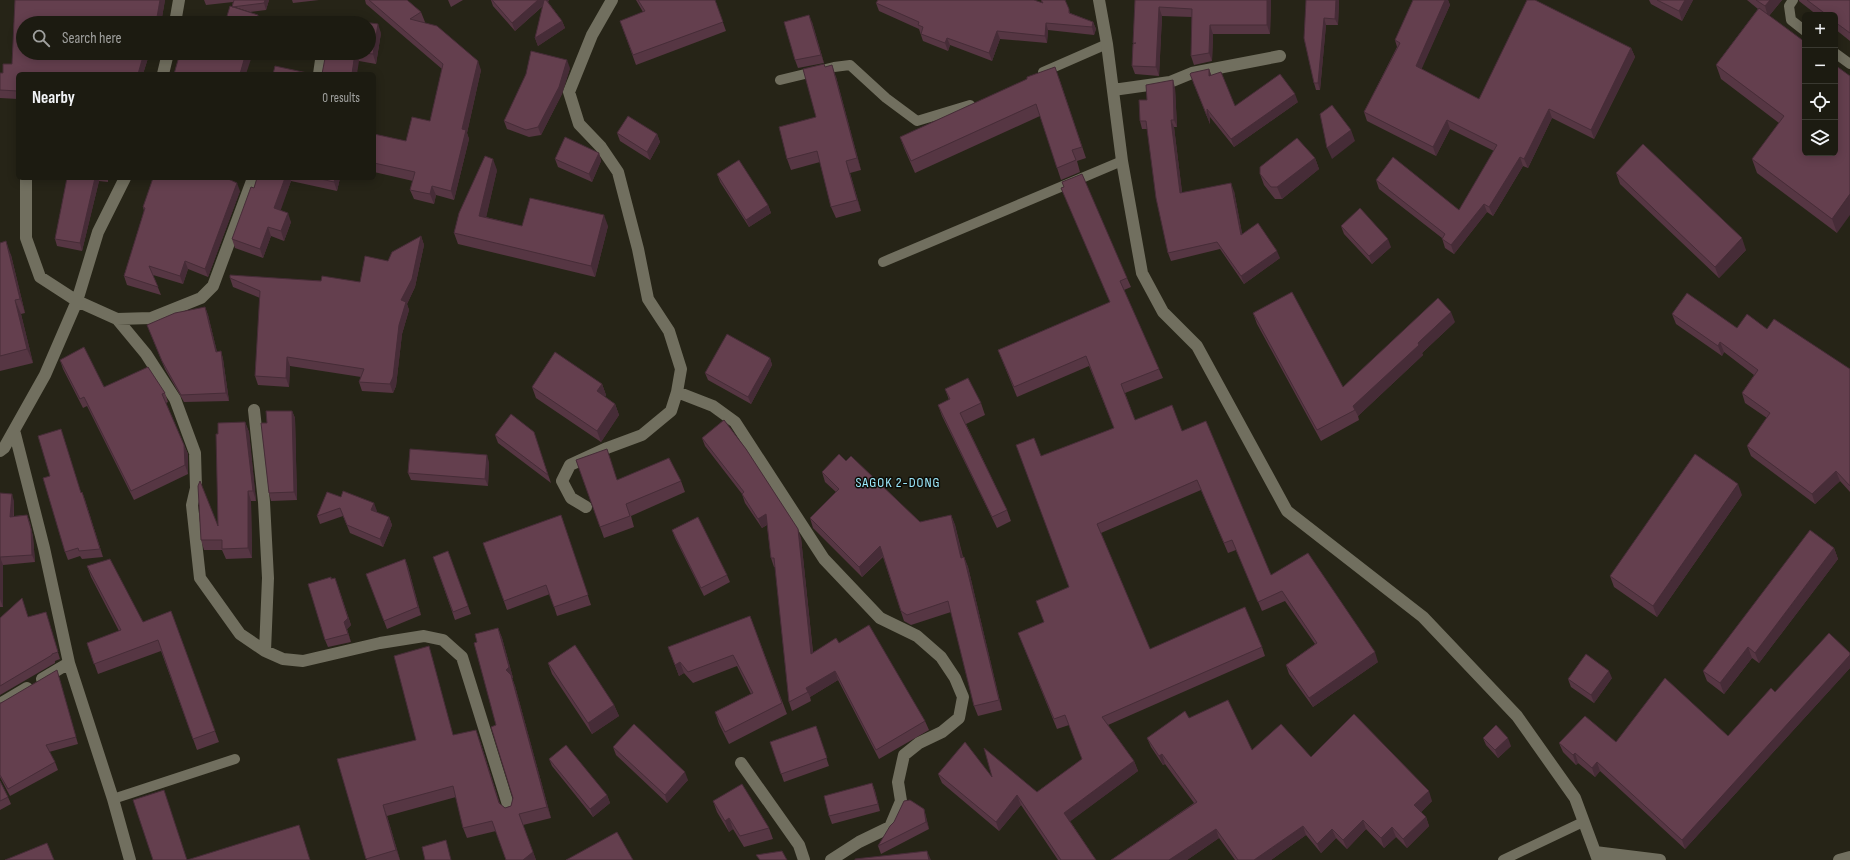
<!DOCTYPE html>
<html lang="en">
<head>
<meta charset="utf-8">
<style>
  body { margin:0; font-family:"Sofia Sans Condensed",sans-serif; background:#25241a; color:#f1f3f6 }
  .controls { position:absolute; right:12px; top:12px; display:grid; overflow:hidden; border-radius:6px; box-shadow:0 2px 10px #0003 }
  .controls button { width:36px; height:36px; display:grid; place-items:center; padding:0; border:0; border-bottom:1px solid #3a3931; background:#1c1b11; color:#f1f3f6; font:20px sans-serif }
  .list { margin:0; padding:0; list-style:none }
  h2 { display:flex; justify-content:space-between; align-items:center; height:52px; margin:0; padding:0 16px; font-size:17px }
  h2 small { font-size:13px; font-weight:400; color:#a0a19f }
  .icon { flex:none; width:22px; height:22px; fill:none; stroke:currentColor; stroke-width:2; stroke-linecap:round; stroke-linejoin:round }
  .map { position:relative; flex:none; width:1850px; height:860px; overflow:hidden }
  .search { position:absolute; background:#1c1b11; box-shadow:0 2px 10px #0003; left:16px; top:16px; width:360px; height:44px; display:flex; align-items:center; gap:10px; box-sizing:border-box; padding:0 14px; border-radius:22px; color:#a0a19f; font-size:15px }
  .panel { position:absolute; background:#1c1b11; box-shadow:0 2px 10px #0003; left:16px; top:72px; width:360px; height:108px; border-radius:6px }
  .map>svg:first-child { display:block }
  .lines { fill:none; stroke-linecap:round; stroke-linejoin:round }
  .service { stroke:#716f5f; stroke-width:10 }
  .minor { stroke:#716f5f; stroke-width:12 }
  .wall { fill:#563643 }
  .shaded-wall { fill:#462c37 }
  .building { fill:#643f4e; stroke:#462c37 }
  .labels { text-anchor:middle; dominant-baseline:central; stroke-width:3; stroke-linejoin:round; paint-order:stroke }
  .quarter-label { font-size:14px; letter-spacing:1px; fill:#9ce9fc; stroke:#0e0d07 }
</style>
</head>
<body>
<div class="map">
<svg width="1850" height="860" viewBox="0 0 1850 860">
  <rect width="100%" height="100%" fill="#262417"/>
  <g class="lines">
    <path class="service" d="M1793 0 1789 6 1791 20 1805 31
      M1835 53 1850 64
      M1043 72 1107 44
      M780 80 834 67 850 65 886 98 917 121 970 105
      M883 262 1122 161
      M113 799 235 759
      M1503 860 1583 822"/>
    <path class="minor" d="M1099 0 1107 44 1122 161 1142 273 1163 312 1197 346 1287 511 1423 617 1517 716 1575 798 1598 860
      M175 23 179 0
      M163 74 168 53
      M319 74 322 53
      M1113 90 1170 82 1192 73 1280 56
      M26 180V238L40 277 77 301 117 319 151 318 201 298 213 286 253 178
      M117 319 146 354 175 399 195 453 196 488 192 505 200 578 240 634 265 651 283 659 303 661 380 643 424 636 443 640 462 657 510 811
      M677 392 713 406 735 422 824 559 880 618 917 636 941 657 955 678 963 697 959 718 942 732 919 743 904 755 898 782 901 801 890 827 859 842 831 860
      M254 410 264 502 268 578 265 651
      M14 430 44 548 69 663 113 799 130 860
      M0 451 4 448 45 375 77 301 98 232 125 178
      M586 507 571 498 562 481 570 465 607 448 642 435 671 411 677 392 681 369 669 331 648 299 638 249 618 172 601 147 579 124 569 92 592 35 612 0
      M42 679 69 663
      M0 704 27 688
      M741 763 799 845 804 860
      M1595 852 1660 860
      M1839 860 1850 857"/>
  </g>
  <path class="wall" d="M15 0H165L161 23H23V53H155L154 60 148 58 143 74H18V99L0 98V73H3V64H12Z
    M204 0H269L266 10 250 12 232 6 233 2 206 5Z
    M292 0H319L293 3Z
    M365 0H407L421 12 425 22 424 23 481 70 467 133 469 139 454 200 436 195 434 204 414 199 410 190 413 181 374 172V134L406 141 430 121 442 69 366 4Z
    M448 0H463L451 7Z
    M491 0H549L548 2 562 21 565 28 538 46 535 38 543 6 515 31 493 6Z
    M636 0H715L726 31 636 65 620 21 643 12Z
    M1041 0H1065L1070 13 1093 22 1096 29 1094 35 1048 30 1047 43 1000 39 992 61 950 45 948 51 923 41 919 29 879 11 876 3H1042Z
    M1135 0H1271L1270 34H1213L1212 61 1194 65 1191 56 1192 17 1162 16 1159 76 1135 74 1132 66Z
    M1339 0 1338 25H1326L1320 90H1316L1314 83 1304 38Z
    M1413 0H1448L1450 5 1421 69 1479 99 1631 48 1635 57 1594 139 1552 118 1528 168 1523 166 1493 216 1487 212 1454 254 1445 248 1442 238 1379 189 1376 180 1459 210 1494 151 1450 129 1436 156 1367 121 1364 112 1397 47 1395 40Z
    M1649 0H1693L1682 21 1651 4Z
    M1747 0H1782L1769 16 1835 153 1837 233 1757 173 1752 159 1779 123 1721 79 1716 65 1758 9Z
    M1799 0H1850V41L1835 29V15H1817L1799 1Z
    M812 22 824 63 798 68 795 60Z
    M381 33 376 64 359 61 326 53H369Z
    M825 67 836 77 861 170 850 173 861 211 836 218 831 207 820 162 791 170 787 159 816 117Z
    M570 68 562 94 541 135 529 137 507 129 504 121Z
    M1209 69 1211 75 1235 106 1298 102 1234 147 1210 117V124L1193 82Z
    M1059 78 1086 158 1077 161 1080 172 1061 180 1040 116 915 173 904 148 900 137Z
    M1175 88 1177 127H1174L1182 192 1234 191 1242 234 1280 258 1244 284 1220 249 1171 261 1168 253 1147 129H1142L1140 121 1147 100Z
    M617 133 657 134 660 142 650 160 620 141Z
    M599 153 601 161 592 182 558 167 555 159Z
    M1315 158 1319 169 1282 199H1275L1264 185 1260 174Z
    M497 170 486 217 522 226H608L595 277 458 244 454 233Z
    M1616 173 1746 250 1719 278 1620 184Z
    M717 174 768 205 771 213 749 227 720 182Z
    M67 178H108V182L99 181 82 251 57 246 55 239Z
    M257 178H340L337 191 291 181 280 210 291 222 284 241 271 236 263 258 235 248 232 239 254 188Z
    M1061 188 1127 278 1131 287 1124 290 1159 369 1163 378 1125 393 1135 420 1182 431 1271 575 1378 662 1313 707 1289 674 1286 665 1315 644 1285 601 1262 611 1236 550 1228 553 1201 490 1101 533 1150 649 1262 647 1265 656 1108 725 1134 761 1138 771 1070 821 1096 860H1058L1021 805 999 831 942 783 938 774 992 777 1037 792 1082 759 1069 725 1057 729 1018 633 1044 622 1069 587 1041 456 1114 428 1089 366 1017 397 998 350 1110 302 1065 197Z
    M240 191 208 277 188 269 183 284 153 275 161 295 127 285 124 276 144 211 143 207Z
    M1341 226 1391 247 1372 264 1344 234Z
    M421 236 424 245 415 287 407 304 409 310 402 334 396 386 393 393 362 391 359 382 361 377 290 366 289 387 258 385 255 376 260 298 233 287 230 278 360 282Z
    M0 243 11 255 25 313 21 314 33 363 0 371Z
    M205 307 208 315 217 352 221 351 223 359 229 401 184 402 165 369 147 325Z
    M1253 313 1343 387 1455 322 1422 353 1423 355 1358 416 1359 420 1321 441 1257 324Z
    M1672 314 1737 328 1767 329 1850 369V492L1840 481 1815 504 1751 456 1747 446 1767 418 1745 403 1742 393 1754 375 1724 352 1722 356 1676 324Z
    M770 358 772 365 751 404 708 380 705 373Z
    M60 360 104 387 165 393 168 402 166 403 188 454V474L134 500 87 406 83 408 63 369Z
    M602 384 606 395 605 397 615 404 619 415 601 442 536 398 532 387Z
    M945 389 981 403 985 415 966 424 1007 510 1011 521 997 528 942 416 938 405 949 400Z
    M292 411 295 418 297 500 271 501 269 493Z
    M245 422 249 432 256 501H251L252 558 226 559 222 550H204L201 540 218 526V434Z
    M61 429 81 493 82 492 85 500 103 557 82 559 80 556 68 560 65 552 50 476Z
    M495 435 536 440 551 483 498 443Z
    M702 438 801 538 813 652 839 643 925 721 929 730 879 759 838 680 810 697 811 701 792 711 789 702 775 567H774L771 558 767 525 762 528 745 503 742 494 705 446Z
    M576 460 618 480 681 481 685 492 631 516 634 527 604 538Z
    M846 461 920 522 951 515 955 525 963 557H964L968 567 1002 710 978 716 974 706 951 612 911 625 904 621 883 557 862 577 813 528 810 518 836 492 825 482 822 472Z
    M489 462 488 486 411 480 408 473Z
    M327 492 377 511 376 512 389 517 392 525 383 547 350 533 343 516 320 524 317 516Z
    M0 493 14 501V516L27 515 30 523 33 537 35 562 3 565V607H0Z
    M1742 495 1657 617 1614 587 1610 576Z
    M561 515 591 605 557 616 550 594 507 610 483 543Z
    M672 530 727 575 730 582 704 596 675 538Z
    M1834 548 1838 559 1759 663 1752 658 1724 694 1707 681 1703 671Z
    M448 551 471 614 455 620 433 557Z
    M405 559 408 567 421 615 387 629 366 574Z
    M87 566 143 622 171 611 219 742 197 750 161 651 98 674 87 643 119 631 91 577Z
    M331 579 338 586 351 625 347 629 351 642 328 647 325 640Z
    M22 598 28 617 46 612 60 659 55 661V663L0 695V618Z
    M750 616 787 714 729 744 719 724 715 712 751 694 737 666 693 683 684 673 679 676 668 647Z
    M498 628 502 638 513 678H512L515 686 551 818 523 825 536 860H506L496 831 467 838 463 828 456 797 387 816 400 860H367L337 759 416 740 432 657 453 735 480 741 500 804 505 808 511 806 513 798 477 642Z
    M1850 653V668L1685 849 1600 771 1595 777 1578 763 1576 765 1563 752 1559 743 1616 742 1728 736 1775 692Z
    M548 663 614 705 619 716 592 734 552 674Z
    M59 677 78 744 49 752 55 762 58 770 10 796 0 777V703Z
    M1612 678 1594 703 1571 687 1568 679Z
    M1189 718 1252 750 1311 757 1432 801 1421 812 1426 817 1429 826 1407 848 1396 837 1384 848 1366 829 1347 849 1336 838 1321 853 1306 835 1271 860H1235L1219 838 1187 860H1111L1194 803 1165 764 1163 765 1151 747 1147 738Z
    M816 726 829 766 784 782 770 742Z
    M1483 738 1511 746 1498 758 1486 745Z
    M613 747 688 780 667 803 616 755Z
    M549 759 607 795 610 803 593 817 552 766Z
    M0 781 8 797 11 804 0 810Z
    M872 783 875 791 880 811 832 824 829 816Z
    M713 801 769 828 773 839 744 847 733 829 729 832 717 812Z
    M924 809 929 829 881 854 878 846Z"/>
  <path class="shaded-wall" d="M160 0H165L161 23H156Z
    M265 0H269L266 10 264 3Z
    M538 0H549L515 31 512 23Z
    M1267 0H1271L1270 34 1267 25Z
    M1336 0H1339L1338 25 1335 19Z
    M1445 0H1448L1450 5 1419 75 1416 66Z
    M1685 0H1693L1682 21 1679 11Z
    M1770 0H1782L1768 17 1765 6Z
    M1159 7 1162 16 1159 76 1156 67Z
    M258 15 261 23H256Z
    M809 15 812 22 824 63 821 55Z
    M1324 18 1326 25 1320 90 1318 83Z
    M562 21 565 28 538 46 535 38Z
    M1093 22 1096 29 1094 35 1092 27Z
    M1046 23 1048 30 1047 43 1045 36Z
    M378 24 381 33 376 64 373 54Z
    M1210 25 1213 34 1212 61 1209 53Z
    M997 31 1000 39 992 61 989 53Z
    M947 38 950 45 948 51 945 43Z
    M1631 48 1635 57 1594 139 1591 130Z
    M144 53H146L148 58 143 74H138Z
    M151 53H155L154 60Z
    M246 53H253L246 74H240Z
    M355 53H356L359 61 357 74H352Z
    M567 60 570 68 562 94 541 135 538 127Z
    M478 61 481 70 467 133 469 139 454 200 451 191 462 129Z
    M832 65 836 77 861 170 857 158Z
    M1209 69 1212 77 1209 76Z
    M1173 80 1175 88 1177 127 1174 120Z
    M1295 94 1298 102 1234 147 1231 139Z
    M1207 109 1210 117V124L1207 116Z
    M1549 109 1552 118 1528 168 1524 159Z
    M1171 120 1174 127 1183 200 1180 193Z
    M1447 120 1450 129 1436 156 1433 147Z
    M1351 130 1355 141 1332 159 1327 148Z
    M657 134 660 142 650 160 647 152Z
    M599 153 601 161 592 182 589 174Z
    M1520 157 1523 166 1493 216 1489 207Z
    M1315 158 1319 169 1282 199 1277 187Z
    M493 159 497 170 484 227 479 216Z
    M846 161 850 173 861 211 857 200Z
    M95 178H98L99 181 82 251 80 243Z
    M285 178H290L291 181 278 218 274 208Z
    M335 178H340L337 191 334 182Z
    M237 183 240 191 208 277 205 269Z
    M1231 183 1234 191 1244 243 1241 235Z
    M432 186 436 195 434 204 430 194Z
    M1850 194V215L1837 233 1832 219Z
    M1484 204 1487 212 1454 254 1451 245Z
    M768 205 771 213 749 227 746 220Z
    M288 213 291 222 284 241 281 231Z
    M604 215 608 226 595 277 591 266Z
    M268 227 271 236 263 258 260 249Z
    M421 236 424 245 415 287 407 304 409 310 402 334 396 386 393 393 390 384 401 300Z
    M1742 238 1746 250 1719 278 1715 267Z
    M1388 239 1391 247 1372 264 1369 256Z
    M6 241 11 255 25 313 20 299Z
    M1277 251 1280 258 1244 284 1241 276Z
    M185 261 188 269 183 284 180 276Z
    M15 300 21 314 33 363 27 349Z
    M205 307 208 315 219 360 216 352Z
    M1451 312 1455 322 1422 353 1423 355 1358 416 1353 406 1418 343Z
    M1720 342 1724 352 1722 356 1718 346Z
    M221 351 223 359 229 401 226 393Z
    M287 357 290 366 289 387 286 378Z
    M770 358 772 365 751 404 748 397Z
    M602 384 606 395 601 403 597 391Z
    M615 404 619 415 601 442 597 431Z
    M292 411 295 418 297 500 294 492Z
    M245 422 249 432 256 501 253 491Z
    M184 445 188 454V474L185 465Z
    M487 455 489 462 488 486 485 479Z
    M1836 471 1840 481 1815 504 1812 494Z
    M1738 484 1742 495 1657 617 1653 606Z
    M248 491 251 501 252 558 248 548Z
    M82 492 85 500 103 557 100 549Z
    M12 494 14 501 13 524 10 517Z
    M374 503 377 511 374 517 371 510Z
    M766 514 769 523 762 528 758 519Z
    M27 515 30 523 33 537 35 562 32 555Z
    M951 515 955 525 965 568 961 558Z
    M389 517 392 525 383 547 380 539Z
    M798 529 801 538 814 663 811 654Z
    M880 546 883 556 862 577 859 567Z
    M1834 548 1838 559 1759 663 1755 653Z
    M0 557 3 565V607L0 599Z
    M964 557 968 567 1002 710 999 700Z
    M405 559 408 567 421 615 418 607Z
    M335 578 351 625 347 629 351 642 344 622Z
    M498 628 502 638 513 678H512L515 686 551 818 547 807 506 670Z
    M1748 647 1752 658 1724 694 1720 683Z
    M1375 652 1378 662 1313 707 1309 698Z
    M1850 655V668L1685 849 1682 840Z
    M680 662 684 673 679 676 675 665Z
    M835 671 838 680 810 697 806 688Z
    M1609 671 1612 678 1594 703 1591 695Z
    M614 705 619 716 592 734 588 723Z
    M476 730 480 741 503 814 499 803Z
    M1508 738 1511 746 1498 758 1495 750Z
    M1575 753 1578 763 1576 765 1573 755Z
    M1162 754 1165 764 1163 765 1159 756Z
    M1134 761 1138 771 1068 823 1064 813Z
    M1597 762 1600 771 1595 777 1592 768Z
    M685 772 688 780 667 803 665 795Z
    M872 783 875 791 880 811Z
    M1429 791 1432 801 1418 815 1414 805Z
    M607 795 610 803 593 817 590 809Z
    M1017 795 1021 805 999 831 996 822Z
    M383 805 387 816 400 860 396 850Z
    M924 809 929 829 926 822Z
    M519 814 536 860H523Z
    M1426 817 1429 826 1407 848 1403 839Z
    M729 818 733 829 729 832 725 821Z
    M1363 820 1366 829 1347 849 1343 840Z
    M1303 826 1306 835 1271 860H1254Z
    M1392 827 1396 837 1384 848 1381 838Z
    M1216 829 1219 838 1187 860H1169Z
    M1332 829 1336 838 1321 853 1317 844Z
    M927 851 931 860H929Z"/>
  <path class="building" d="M15 0H160L156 23H23V53H144L138 74H18V91L0 90V73H3V64H12Z
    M234 0H265L264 3 232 7Z
    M369 0H407L421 12 410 19 437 26 478 61 462 129 466 130 451 191 432 186 430 194 410 190 415 172 374 163V134L406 141 412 117 430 121 443 64Z
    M492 0H538L512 23Z
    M544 0H546L562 21 535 38Z
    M638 0H715L723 22 633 55 620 21 645 11Z
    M878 0H1034L1043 3 1041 0H1065L1069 9V13L1093 22 1092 27 1046 23 1045 36 997 31 989 53 947 38 945 43 921 34 923 27 918 25 919 22 876 3Z
    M1135 0H1267V25H1210L1209 53 1191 56 1192 9 1159 7 1156 67 1132 66 1133 44 1136 43H1133Z
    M1306 0H1336L1335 19 1324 18 1318 83H1314L1304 38Z
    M1413 0H1445L1416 66 1479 99 1527 0H1535L1631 48 1591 130 1549 109 1524 159 1520 157 1489 207 1484 204 1451 245 1442 239 1445 234 1376 180 1393 157 1459 210 1497 145 1447 120 1433 147 1364 112 1400 43 1395 40Z
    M1657 0H1685L1679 11Z
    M1756 0H1770L1765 6Z
    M1807 0H1850V33L1835 22V15H1827Z
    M230 6 258 15 256 23H225Z
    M1759 8 1805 42V153H1835V65L1850 76V194L1832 219 1752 159 1784 116 1716 65Z
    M809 15 821 55 795 60 784 22Z
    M342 19 378 24 373 54 363 53H369V23H339Z
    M531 51 567 60 559 87 538 127 526 130 504 121 526 74Z
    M180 53H246L240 74H174Z
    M326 53H355L352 74H322Z
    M824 64 825 67 832 65 857 158 846 161 857 200 831 207 817 151 787 159 779 127 816 117 803 69Z
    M275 66 312 74H273Z
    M1055 67 1082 147 1072 150 1076 160 1057 168 1036 104 911 161 900 137 1027 79V77Z
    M1209 69V76L1221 72 1235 106 1280 74 1295 94 1231 139 1207 109V116L1190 74 1191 73Z
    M1173 80 1174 120H1171L1180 193 1231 183 1241 235 1258 223 1277 251 1241 276 1217 242 1168 253 1156 198 1146 121H1140L1139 100H1147L1146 85Z
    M1332 105 1351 130 1327 148 1320 114Z
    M628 116 657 134 647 152 617 133Z
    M565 137 599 153 589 174 555 159Z
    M1297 138 1315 158 1277 187H1271L1260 174V167Z
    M1643 144 1742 238 1715 267 1616 173Z
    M485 156 493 159 479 216 522 226 530 198 604 215 591 266 454 233 459 213Z
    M739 160 768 205 746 220 717 174Z
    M1082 174 1127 278 1120 281 1159 369 1121 384 1135 420 1172 405 1182 431 1206 421 1271 575 1308 553 1375 652 1309 698 1286 665 1317 643 1282 591 1258 602 1232 540 1224 543 1197 480 1097 524 1150 649 1245 607 1262 647 1102 717 1134 761 1064 813 1096 860H1061L1017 795 996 822 938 774 965 742 992 777 984 748 1037 792 1082 759 1065 715 1054 719 1018 633 1044 622 1036 601 1069 587 1016 445 1034 438 1041 456 1114 428 1086 356 1014 387 998 350 1110 302 1061 188 1064 187 1062 182Z
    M67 178H95L80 243 55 239Z
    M153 178H226L237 183 205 269 185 261 180 276 149 266 158 287 124 276 145 208 143 207Z
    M257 178H285L274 208 288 213 281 231 268 227 260 249 232 239 251 187 254 188Z
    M316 178H335L334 182Z
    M1360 208 1388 239 1369 256 1341 226Z
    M421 236 412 279 401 300 406 302 399 325 393 377 390 384 359 382 364 369 287 357 286 378 255 376 260 291 230 278V275L321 281 322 276 360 282 365 256 388 261 392 252Z
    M6 241 20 299 15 300 27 349 0 356V243Z
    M1292 292 1343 387 1438 298 1451 312 1418 343 1419 345 1353 406 1355 410 1317 430 1253 313Z
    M1687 293 1737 328 1747 314 1767 329 1774 319 1850 369V486L1836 471 1812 494 1747 446 1770 413 1742 393 1758 370 1720 342 1718 346 1672 314Z
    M205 307 216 352 221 351 226 393 181 395 162 361 147 325 175 313Z
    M727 334 770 358 748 397 705 373Z
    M84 347 104 387 148 367 165 393 162 394 184 445 185 465 131 491 84 397 80 399 60 360Z
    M555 352 602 384 597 391 615 404 597 431 532 387Z
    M968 378 981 403 960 413 1007 510 992 517 938 405 950 399 945 389Z
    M266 411H292L294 492 269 493 261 423H267Z
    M511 414 534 432 548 475 495 435Z
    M724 420 746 449 798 529 811 654 836 638 839 643 869 625 925 721 876 750 835 671 806 688 808 692 789 702 774 558H771L766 514 758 519 742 494 744 492 702 438Z
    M245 422 253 491H248V548L222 549V540H201L198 486 200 481 218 526 216 434H218V423Z
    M61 429 81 493 82 492 100 549 79 551 78 548 65 552 43 478 50 476 38 436Z
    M410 449 487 455 485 479 408 473Z
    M607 449 617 480 669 458 681 481 626 504 630 516 600 527 576 460Z
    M839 454 846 461 851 456 920 522 951 515 961 558 964 557 999 700 974 706 948 601 907 615 901 611 880 546 859 567 810 518 839 489 822 472Z
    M1695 454 1738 484 1653 606 1610 576Z
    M343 491 374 503 371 510 389 517 380 539 347 525 340 508 317 516 327 492 341 497Z
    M0 493 12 494 10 517 27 515 31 529 32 555 0 557V599Z
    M561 515 588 595 554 607 546 585 504 601 483 543Z
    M698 517 727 575 701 588 672 530Z
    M1810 530 1834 548 1755 653 1748 647 1720 683 1703 671Z
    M448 551 468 606 453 612 433 557Z
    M110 559 143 622 171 611 215 731 193 739 158 640 94 664 87 643 121 630 87 566Z
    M405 559 418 607 384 621 366 574Z
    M331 577V579L335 578 348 618 344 622 348 634 325 640 308 584Z
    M22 598 28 617 46 612 58 652 52 654V655L0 686V618Z
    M750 616 782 703 725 732 715 712 753 693 733 655 688 672 680 662 675 665 668 647Z
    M498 628 509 667 506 670 511 675 547 807 519 814 533 852 523 860H506L492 821 463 828 453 786 383 805 396 850 366 859 337 759 416 740 394 656 429 646 453 735 476 730 499 803 505 808 511 806 513 798 491 727 496 725 474 643 477 642 475 634Z
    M1829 633 1850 653V655L1682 840 1597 762 1592 768 1575 753 1573 755 1559 743 1585 716 1616 742 1665 678 1728 736 1771 688 1775 692Z
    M575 645 614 705 588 723 548 663Z
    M1586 654 1609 671 1591 695 1568 679Z
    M57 670 76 737 46 745 55 762 8 789 0 775V703H1Z
    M1228 700 1252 750 1281 724 1311 757 1354 714 1429 791 1414 805 1426 817 1403 839 1392 827 1381 838 1363 820 1343 840 1332 829 1317 844 1303 826 1254 860H1238L1216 829 1169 860H1111L1197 802 1162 754 1159 756 1147 738 1185 711 1189 718Z
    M634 724 685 772 665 795 613 747Z
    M1496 725 1508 738 1495 750 1483 738Z
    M816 726 827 758 781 774 770 742Z
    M566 745 607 795 590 809 549 759Z
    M0 781 8 797 0 801Z
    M872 783 878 804 829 816 824 796Z
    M742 784 769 828 740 836 729 818 725 821 713 801Z
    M164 790 187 860 299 825 310 860H153L133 800Z
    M910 800 924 809 926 822 878 846 890 826 894 822 904 801Z
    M617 832 633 860H566Z
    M446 840 451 860H425L422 847Z
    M47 843 54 860H5Z
    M782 851 787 860H760L756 855Z
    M927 851 929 860H855V859Z"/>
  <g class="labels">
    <g class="quarter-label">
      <text x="898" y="482">SAGOK 2-DONG</text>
    </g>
  </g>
</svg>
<div class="controls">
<button>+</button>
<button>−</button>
<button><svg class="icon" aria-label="locate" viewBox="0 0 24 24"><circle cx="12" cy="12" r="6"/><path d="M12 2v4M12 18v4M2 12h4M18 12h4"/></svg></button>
<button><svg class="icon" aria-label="layers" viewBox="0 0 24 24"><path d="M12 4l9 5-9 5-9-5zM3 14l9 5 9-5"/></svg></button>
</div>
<div class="search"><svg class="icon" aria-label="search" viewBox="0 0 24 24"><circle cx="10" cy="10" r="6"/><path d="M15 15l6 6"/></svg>Search here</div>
<section class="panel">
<h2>Nearby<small>0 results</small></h2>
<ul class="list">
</ul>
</section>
</div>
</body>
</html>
